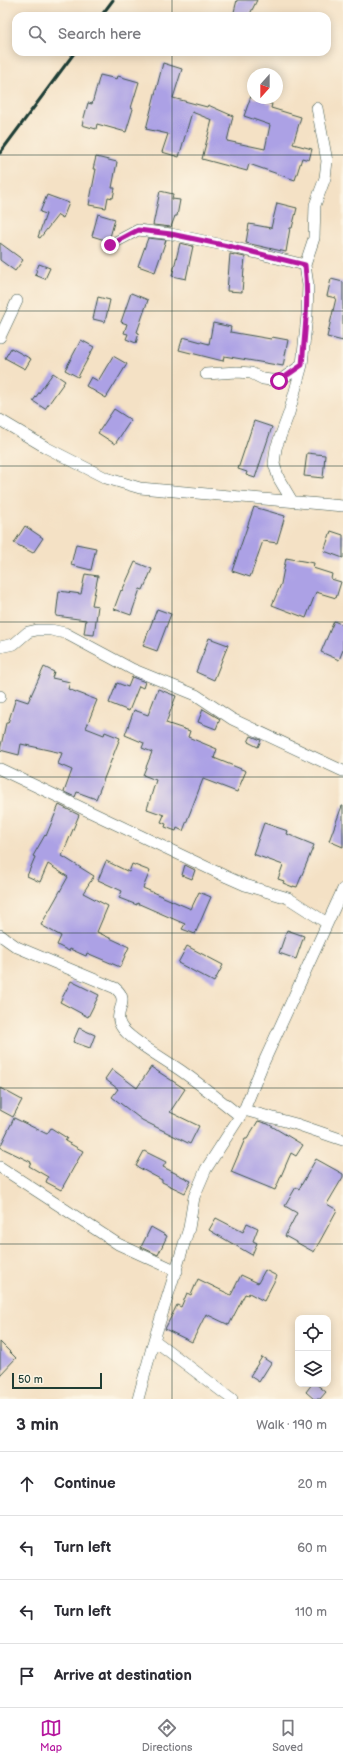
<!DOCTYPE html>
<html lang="en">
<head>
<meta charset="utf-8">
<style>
  body { margin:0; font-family:"Balsamiq Sans",sans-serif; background:#f7f7f7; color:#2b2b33 }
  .controls { position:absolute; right:12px; bottom:12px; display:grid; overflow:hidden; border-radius:8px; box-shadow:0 2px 10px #0003 }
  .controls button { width:36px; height:36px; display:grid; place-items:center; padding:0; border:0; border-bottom:1px solid #e1e1e2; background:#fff; color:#2b2b33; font:20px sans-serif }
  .compass { position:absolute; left:247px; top:68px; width:36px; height:36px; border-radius:50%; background:#fff; box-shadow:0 2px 10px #0003; rotate:201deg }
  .scale { position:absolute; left:12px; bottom:10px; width:90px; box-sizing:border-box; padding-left:4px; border:2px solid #1f3d34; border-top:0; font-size:11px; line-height:14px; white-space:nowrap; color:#1f3d34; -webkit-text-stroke:3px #fcf5e5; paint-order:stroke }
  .stop { position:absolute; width:12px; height:12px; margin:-9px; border:3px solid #b5179e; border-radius:50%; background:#fff }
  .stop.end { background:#b5179e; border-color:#fff; box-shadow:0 1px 4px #0008 }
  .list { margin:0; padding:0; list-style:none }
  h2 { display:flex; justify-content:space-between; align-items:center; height:52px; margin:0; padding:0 16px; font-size:17px }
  h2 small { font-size:13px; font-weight:400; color:#7c7c81 }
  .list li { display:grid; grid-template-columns:26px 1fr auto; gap:12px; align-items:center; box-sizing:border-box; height:64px; padding:0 16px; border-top:1px solid #e1e1e2 }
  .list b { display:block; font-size:15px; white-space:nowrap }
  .list em { font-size:13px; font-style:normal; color:#7c7c81 }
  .icon { flex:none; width:22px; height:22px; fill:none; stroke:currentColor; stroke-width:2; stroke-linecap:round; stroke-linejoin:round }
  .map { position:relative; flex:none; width:343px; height:1399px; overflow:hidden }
  .search { position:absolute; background:#fff; box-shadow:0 2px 10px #0003; left:12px; right:12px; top:12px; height:44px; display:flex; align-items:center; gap:10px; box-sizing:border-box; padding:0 14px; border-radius:12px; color:#7c7c81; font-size:15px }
  .sheet { height:308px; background:#fff }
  nav { display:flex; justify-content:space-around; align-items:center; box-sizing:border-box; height:56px; border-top:1px solid #e1e1e2; background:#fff; font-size:11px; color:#7c7c81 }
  nav a { display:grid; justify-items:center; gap:2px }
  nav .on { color:#b5179e }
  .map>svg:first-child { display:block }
  .building { fill:#aca1e5 }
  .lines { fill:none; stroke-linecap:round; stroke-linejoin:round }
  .minor-casing { stroke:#3f564a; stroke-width:12 }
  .minor { stroke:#fff; stroke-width:11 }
  .rail { stroke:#1f3d34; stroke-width:3 }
  .route { stroke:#b5179e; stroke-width:5 }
  .grid { fill:none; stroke:#1f3d34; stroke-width:1; stroke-opacity:0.55 }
</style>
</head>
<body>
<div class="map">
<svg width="343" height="1399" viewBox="0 0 343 1399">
  <rect width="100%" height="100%" fill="#fcf5e5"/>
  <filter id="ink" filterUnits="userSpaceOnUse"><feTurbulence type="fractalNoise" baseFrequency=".025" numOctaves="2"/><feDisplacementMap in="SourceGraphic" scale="8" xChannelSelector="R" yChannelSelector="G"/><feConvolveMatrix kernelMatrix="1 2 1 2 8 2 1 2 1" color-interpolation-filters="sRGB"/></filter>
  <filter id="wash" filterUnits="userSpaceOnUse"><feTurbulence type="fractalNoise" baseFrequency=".012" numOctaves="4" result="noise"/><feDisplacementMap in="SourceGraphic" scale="16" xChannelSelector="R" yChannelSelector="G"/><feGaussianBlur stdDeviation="0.9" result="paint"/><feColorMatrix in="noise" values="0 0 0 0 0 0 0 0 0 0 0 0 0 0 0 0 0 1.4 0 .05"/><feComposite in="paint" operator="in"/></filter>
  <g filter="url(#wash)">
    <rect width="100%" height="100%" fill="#f4e1c5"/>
    <g id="blocks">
      <path class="building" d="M237 0H257L249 16H233Z
        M163 63 182 69 173 98 207 107 208 105 233 116 227 141 265 149 270 125 244 116 251 96 253 98H269L267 103 272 104 271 108 301 117 293 144 312 149 309 160 302 158 295 180 249 164 247 171 202 159 212 120 192 112 179 157 162 152 168 134 146 129Z
        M100 75 117 79 118 76 139 82 131 108 133 109 126 132 97 124 96 129 82 125 88 103 92 104Z
        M96 157 117 162 112 188H115L113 198 108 197 106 208 89 205 96 169H93Z
        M160 191 173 194 172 199 180 200 177 216H175L171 227 153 225Z
        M47 195 69 203 63 218 58 215 40 238 38 237 46 214 40 212Z
        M277 203 297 208 292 228H290L286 252 246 243 249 224 271 228Z
        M98 214 115 219 110 237 106 238 105 240 92 236Z
        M148 238 166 240 155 272 138 266Z
        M0 243 23 260 15 271 0 260Z
        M180 243 193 246 186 279 172 276Z
        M230 254 245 257 242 292 227 291Z
        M39 264 50 268 45 279 35 275Z
        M331 279 343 282V341L327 337 336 298 327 296Z
        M131 293 148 300 137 332 139 333 136 343 126 339 128 334 124 333 127 324 121 322Z
        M98 297 110 300 105 322 93 319Z
        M213 323 231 327 230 332 271 339 272 337 288 340 283 366 224 356 223 361 179 350 183 337 209 344Z
        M81 340 94 347 78 377 65 370Z
        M11 348 31 359 25 369 5 358Z
        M113 356 127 364 106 398 86 386 91 377 98 381Z
        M53 373 65 381 45 409 33 401Z
        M114 409 131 420 115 444 98 433Z
        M254 421 272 427 255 478 246 475 247 472 238 469Z
        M307 453 325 455 323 478 304 476Z
        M254 507 285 516 277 543 263 541 250 577 232 571Z
        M25 526 43 538 33 553 14 543Z
        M331 531 343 535V558L324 551Z
        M76 544 96 548 91 570 71 565Z
        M286 558 314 563 313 568 332 574 331 579 341 582 336 598 316 592 306 618 272 605 281 584Z
        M135 562 152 569 143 590 140 589 131 615 114 609 121 590 122 591Z
        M85 574 98 576 92 605 98 606 94 635 84 634 86 620 56 616 59 591 81 594Z
        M157 609 171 614 157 651 143 646Z
        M334 621 343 625V650L339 660 321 652Z
        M209 638 228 645 214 680 196 672Z
        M44 667 54 672 52 678 70 682 68 689 97 700 86 728 104 735 105 732 120 738 96 799 77 792 75 797 64 792 72 770 58 764 62 753 21 744 19 755 0 750 6 723H8L16 698 28 702Z
        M132 677 145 682 143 688 139 686 129 711 109 703 117 683 128 687Z
        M158 689 176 696 166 723 190 731 188 737 217 749 214 758 246 771 237 792 203 779 183 831 177 828 176 831 165 827 166 824 161 822 164 815 147 809 156 780 143 775 152 752 142 748 144 743 125 735 134 710 148 715Z
        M203 709 220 719 216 729 198 722Z
        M251 736 261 740 258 747 248 742Z
        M59 805 79 815 62 856 94 876 83 893 108 906 97 932 129 947 120 967 87 953 86 956 70 949 69 951 57 945 61 936 41 925 68 877 48 864 40 882 27 876 35 857 33 856 45 835 46 836Z
        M342 806H343V847L329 841Z
        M264 823 288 831 287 834 314 845 297 887 293 886V887L283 883 284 881 278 879 283 865 253 854Z
        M106 861 129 872 132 864 150 871 143 888 191 909 199 892 211 897 195 934 182 929 185 924 137 903V905L119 898 122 891 98 880Z
        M185 865 195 870 192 879 182 875Z
        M287 930 304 936 296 959 279 953Z
        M187 946 223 965 214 982 178 963Z
        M71 981 99 995 88 1017 60 1002Z
        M79 1028 95 1035 90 1048 73 1042Z
        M151 1067 185 1089 170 1112 199 1126 190 1144 142 1120 112 1097 118 1089 105 1079 112 1069 137 1088Z
        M0 1088 22 1100 13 1117 0 1110Z
        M14 1118 47 1134 51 1128 67 1138 65 1141 83 1151 61 1190 46 1182 48 1177 29 1166 31 1162 0 1147Z
        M258 1121 268 1124 303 1145 296 1156 291 1153 275 1190 231 1172 245 1139H247Z
        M144 1151 166 1162 163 1167 191 1181 185 1193 162 1182V1180L136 1166Z
        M316 1159 343 1174V1177L327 1204 337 1210 314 1252 285 1236 297 1213 285 1206 296 1187 299 1189Z
        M216 1218 243 1232 247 1223 258 1228 253 1241 257 1243 252 1255 209 1230Z
        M151 1227 167 1236 158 1255 141 1247Z
        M265 1270 277 1276 264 1301 249 1293 248 1295 245 1294 229 1325 206 1314 192 1342 165 1329 177 1305 181 1307 187 1293 191 1295 198 1279 231 1295 241 1275 258 1283Z
        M0 1342 16 1358 0 1375Z
        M262 1357 271 1363 259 1382 250 1376Z
        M312 1384H316L326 1392 320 1399H314L306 1392Z"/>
    </g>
  </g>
  <g filter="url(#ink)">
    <use href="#blocks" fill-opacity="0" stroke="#3f564a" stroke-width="1"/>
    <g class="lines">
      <defs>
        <path id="minor" d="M110 245 138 230 171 234 228 246 305 265
          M0 337 17 301
          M206 374 237 372 251 373 263 379 279 381 302 365
          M0 420 47 448 106 478 140 488 343 506
          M292 501 279 479 274 464 276 448 289 413 302 365 307 315 308 285 305 265 314 238 315 205 325 178 327 161 317 108
          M0 647 14 644 28 632 37 630H51L65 633 132 669 196 695 232 719 343 771
          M0 697V696
          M0 769 227 877 245 885 288 898 327 923
          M0 935 17 947 115 988C132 1001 112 1012 121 1026 127 1038 167 1061 180 1070 200 1084 220 1100 240 1116
          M244 1110 296 1124 343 1140
          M0 1167 118 1244 177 1271
          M154 1340 232 1399
          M138 1399 154 1340 189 1228 194 1197 206 1169 244 1110 262 1066 343 889"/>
      </defs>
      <use href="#minor" class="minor-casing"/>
      <use href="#minor" class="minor"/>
      <path class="rail" d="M101 16 113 0
        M0 153 75 52"/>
    </g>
  </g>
  <g class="lines" filter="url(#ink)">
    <path class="route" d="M110 245 138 230 171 234 228 246 305 265C309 299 305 332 302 365L279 381"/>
  </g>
  <path class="grid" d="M172 0V16M172 52V1399M0 155H343M0 311H343M0 466H343M0 622H343M0 777H343M0 933H343M0 1088H343M0 1244H343"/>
</svg>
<div class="controls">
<button><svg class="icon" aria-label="locate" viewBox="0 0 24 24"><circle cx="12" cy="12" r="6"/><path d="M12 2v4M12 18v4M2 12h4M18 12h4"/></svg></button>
<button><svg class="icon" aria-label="layers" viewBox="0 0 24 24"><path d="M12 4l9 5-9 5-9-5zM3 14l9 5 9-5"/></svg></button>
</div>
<svg class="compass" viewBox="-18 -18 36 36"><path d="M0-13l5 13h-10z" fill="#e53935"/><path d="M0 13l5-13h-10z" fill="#7c7c81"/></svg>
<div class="scale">50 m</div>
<div class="stop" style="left:279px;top:381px"></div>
<div class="stop end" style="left:110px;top:245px"></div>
<div class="search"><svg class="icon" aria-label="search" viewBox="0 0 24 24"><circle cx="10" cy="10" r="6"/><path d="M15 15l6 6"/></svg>Search here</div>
</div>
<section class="sheet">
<h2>3 min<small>Walk · 190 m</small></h2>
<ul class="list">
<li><svg class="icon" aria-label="ahead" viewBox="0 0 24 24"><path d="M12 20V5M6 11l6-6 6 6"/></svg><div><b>Continue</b></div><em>20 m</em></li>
<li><svg class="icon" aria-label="left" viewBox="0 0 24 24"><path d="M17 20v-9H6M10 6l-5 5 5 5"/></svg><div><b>Turn left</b></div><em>60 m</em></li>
<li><svg class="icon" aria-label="left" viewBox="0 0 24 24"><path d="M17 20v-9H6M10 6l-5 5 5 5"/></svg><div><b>Turn left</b></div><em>110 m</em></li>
<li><svg class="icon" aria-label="arrive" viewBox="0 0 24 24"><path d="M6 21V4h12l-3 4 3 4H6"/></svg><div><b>Arrive at destination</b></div></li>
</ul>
</section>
<nav>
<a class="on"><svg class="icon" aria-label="map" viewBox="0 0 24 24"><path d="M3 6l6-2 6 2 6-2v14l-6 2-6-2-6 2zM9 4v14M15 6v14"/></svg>Map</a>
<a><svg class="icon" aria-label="directions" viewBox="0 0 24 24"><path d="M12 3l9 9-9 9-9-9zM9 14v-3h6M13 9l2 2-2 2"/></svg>Directions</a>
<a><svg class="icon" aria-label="saved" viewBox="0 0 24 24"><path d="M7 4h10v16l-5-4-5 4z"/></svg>Saved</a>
</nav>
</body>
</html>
